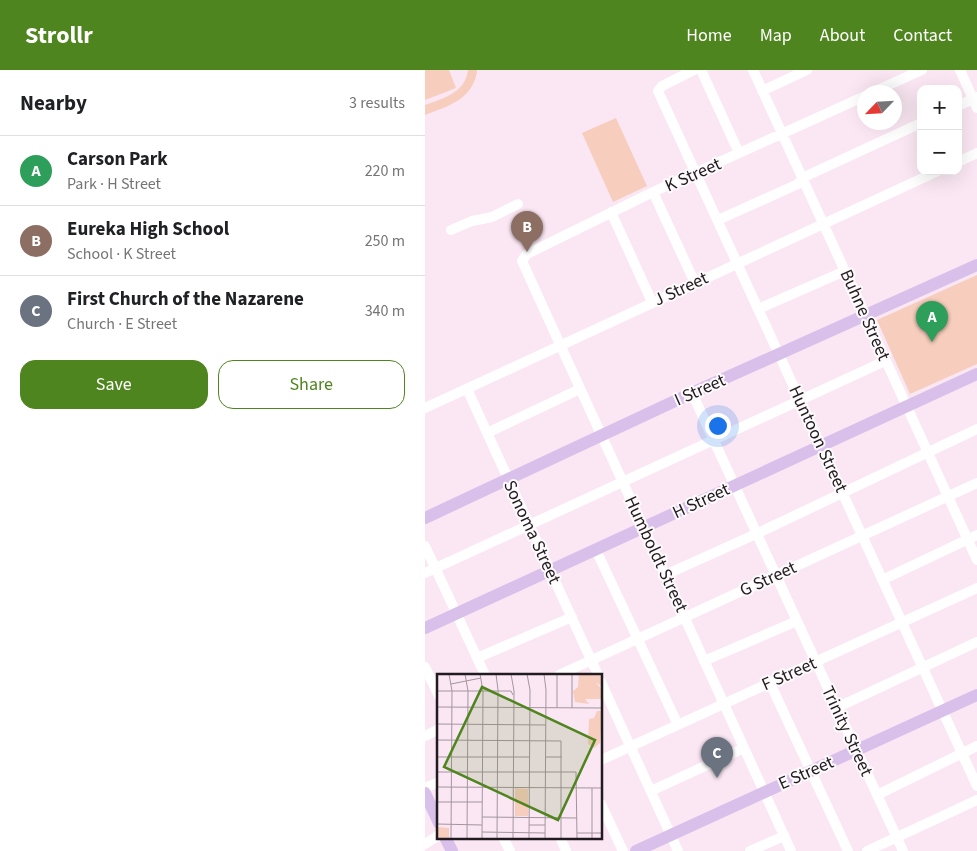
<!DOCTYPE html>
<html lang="en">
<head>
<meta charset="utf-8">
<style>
  body { margin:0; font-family:"Source Sans 3",sans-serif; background:#f2f2f2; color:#202124 }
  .controls { position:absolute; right:15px; top:15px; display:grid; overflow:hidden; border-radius:10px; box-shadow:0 5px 20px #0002 }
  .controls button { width:45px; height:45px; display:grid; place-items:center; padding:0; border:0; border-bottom:1px solid #e0e0e0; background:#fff; color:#202124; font:25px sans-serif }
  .compass { position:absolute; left:432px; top:15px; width:45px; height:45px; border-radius:50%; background:#fff; box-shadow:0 5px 20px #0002; rotate:245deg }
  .you { position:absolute; left:292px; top:355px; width:18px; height:18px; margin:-12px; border:4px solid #fff; border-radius:50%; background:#1a73e8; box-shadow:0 0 0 8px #1a73e833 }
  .badge { display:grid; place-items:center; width:32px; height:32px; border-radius:50%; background:#4f851e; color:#fff; font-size:16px; font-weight:700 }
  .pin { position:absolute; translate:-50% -41px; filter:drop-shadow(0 1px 2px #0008) }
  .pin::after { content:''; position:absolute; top:26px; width:18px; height:15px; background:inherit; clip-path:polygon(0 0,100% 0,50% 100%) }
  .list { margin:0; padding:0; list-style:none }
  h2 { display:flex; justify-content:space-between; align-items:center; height:65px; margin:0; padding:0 20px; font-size:21px }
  h2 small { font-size:16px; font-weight:400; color:#757577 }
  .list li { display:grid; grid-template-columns:32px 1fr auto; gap:15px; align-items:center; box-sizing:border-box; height:70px; padding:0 20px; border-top:1px solid #e0e0e0 }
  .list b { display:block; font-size:19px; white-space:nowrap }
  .list p { margin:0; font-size:16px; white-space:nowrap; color:#757577 }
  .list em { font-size:16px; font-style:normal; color:#757577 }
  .actions { display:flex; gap:10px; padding:15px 20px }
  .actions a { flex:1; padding:11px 0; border:1px solid #4f851e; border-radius:15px; text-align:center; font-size:18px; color:#4f851e }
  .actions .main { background:#4f851e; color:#fff }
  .map { position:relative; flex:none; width:552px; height:781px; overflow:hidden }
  header { display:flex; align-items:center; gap:30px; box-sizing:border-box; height:70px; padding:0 25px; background:#4f851e; color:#fff }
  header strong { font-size:24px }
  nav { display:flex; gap:28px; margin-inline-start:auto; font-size:18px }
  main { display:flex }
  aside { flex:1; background:#fff }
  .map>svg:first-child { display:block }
  .green { fill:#f7cdbd }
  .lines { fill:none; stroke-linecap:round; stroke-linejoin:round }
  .minor { stroke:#fff; stroke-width:10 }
  .major { stroke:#d9c0eb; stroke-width:12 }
  .labels { text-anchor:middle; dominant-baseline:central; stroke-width:4; stroke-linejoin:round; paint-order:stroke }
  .street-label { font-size:18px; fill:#211b1f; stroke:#fdfafc }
  .inset-road { fill:none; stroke:#a3959e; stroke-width:1 }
  .view { fill:#4f851e; fill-opacity:0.15; stroke:#4f851e; stroke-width:2.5 }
  .inset-edge { fill:none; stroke:#211b1f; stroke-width:2.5 }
</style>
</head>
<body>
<header>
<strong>Strollr</strong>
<nav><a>Home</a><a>Map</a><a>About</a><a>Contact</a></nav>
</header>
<main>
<aside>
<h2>Nearby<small>3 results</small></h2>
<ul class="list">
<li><span class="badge" style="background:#2e9e5b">A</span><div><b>Carson Park</b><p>Park · H Street</p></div><em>220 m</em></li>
<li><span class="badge" style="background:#8d6e63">B</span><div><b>Eureka High School</b><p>School · K Street</p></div><em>250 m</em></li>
<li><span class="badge" style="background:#6b7280">C</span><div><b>First Church of the Nazarene</b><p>Church · E Street</p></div><em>340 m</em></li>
</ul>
<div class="actions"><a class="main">Save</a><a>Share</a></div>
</aside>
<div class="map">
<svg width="552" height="781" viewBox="0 0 552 781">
  <rect width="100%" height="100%" fill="#fae7f3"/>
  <path class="green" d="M0 0H24L31 18 0 30Z
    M43 0H52V2C47 30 23 36 0 45V35C19 28 40 23 43 0Z
    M191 48 222 116 188 132 157 63Z
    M552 205V294L485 324 452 250Z"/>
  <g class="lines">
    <path class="minor" d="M269 0 237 16 233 21 552 716
      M276 0 314 83
      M328 0 552 490
      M535 0 552 38
      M337 21 382 0
      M448 22 497 0
      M533 36 552 27
      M533 92 552 83
      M228 122 270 213
      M186 142 227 232
      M293 150 373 114 377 108 496 53
      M26 160 47 151 67 147 93 134
      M333 239 420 201
      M42 319 173 605
      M267 323 478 781
      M0 338 513 101
      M62 363 155 319
      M0 476 60 605
      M171 480 253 655
      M0 503 460 291
      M240 505 331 464 552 359
      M457 510 552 465
      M52 588 147 547
      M279 591 372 551
      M0 597 14 626
      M134 605 552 413
      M176 612 253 781
      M345 613 423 781
      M411 638 552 572
      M0 666 14 659
      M176 690 552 518
      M0 718 14 712
      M226 721 319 678
      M452 725 552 676
      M176 734 198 781
      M78 767 85 781
      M135 767 141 781
      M0 774 14 765
      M325 781 359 766
      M366 781 97 191 102 184 228 122 440 26
      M442 781 552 730"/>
    <path class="major" d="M0 448 267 323 552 195
      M0 558 552 304
      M0 723 14 753
      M20 767 27 781
      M211 781 552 625"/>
  </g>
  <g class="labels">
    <g class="street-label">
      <text transform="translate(268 105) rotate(-24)">K Street</text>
      <text transform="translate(256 219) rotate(-25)">J Street</text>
      <text transform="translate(440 245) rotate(66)">Buhne Street</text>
      <text transform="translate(275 320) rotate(-24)">I Street</text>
      <text transform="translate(393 369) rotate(65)">Huntoon Street</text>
      <text transform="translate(276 431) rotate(-25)">H Street</text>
      <text transform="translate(107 462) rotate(65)">Sonoma Street</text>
      <text transform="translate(231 484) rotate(65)">Humboldt Street</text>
      <text transform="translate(343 509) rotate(-25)">G Street</text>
      <text transform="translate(364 604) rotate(-24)">F Street</text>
      <text transform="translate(422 661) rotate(65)">Trinity Street</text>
      <text transform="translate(381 703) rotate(-24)">E Street</text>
    </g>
  </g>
  <g transform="translate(12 604)">
    <rect width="165" height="165" fill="#fae7f3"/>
    <path d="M142 0H165V15L162 10 159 9 164 14 165 25H148L152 30 138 28 136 17 141 13ZM160 37H165L163 69 157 74 151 70 152 45 157 44ZM78 114 91 115V142H78ZM0 153 12 154V165H0Z" fill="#f7cdbd"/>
    <path class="inset-road" d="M12 0 15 17 14 165M28 0 31 17M43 0 46 17 45 165M59 0 61 16 60 165M74 0 77 17 76 165M90 0 93 16 92 165M107 0 109 16 108 165M14 10 44 4M0 17H74L76 21M0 33 165 34M120 34V0M135 34V0M0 50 109 51M0 66 124 67V165M0 83H93M109 83H125M0 98H139L140 165M0 113 165 114M0 128H45M45 143 140 144M0 150 45 151M92 151H108M45 158 108 159M140 159H165M30 165 31 17M155 165V114"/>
    <path class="view" d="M45 13 158 66 121 146 7 93Z"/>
    <rect width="165" height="165" class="inset-edge"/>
  </g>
</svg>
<div class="controls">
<button>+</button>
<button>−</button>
</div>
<svg class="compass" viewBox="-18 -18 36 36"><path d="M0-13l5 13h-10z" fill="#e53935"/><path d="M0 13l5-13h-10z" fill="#757577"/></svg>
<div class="you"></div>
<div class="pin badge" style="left:507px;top:272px;background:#2e9e5b">A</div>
<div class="pin badge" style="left:102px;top:182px;background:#8d6e63">B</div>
<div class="pin badge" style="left:292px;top:708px;background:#6b7280">C</div>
</div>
</main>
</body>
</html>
